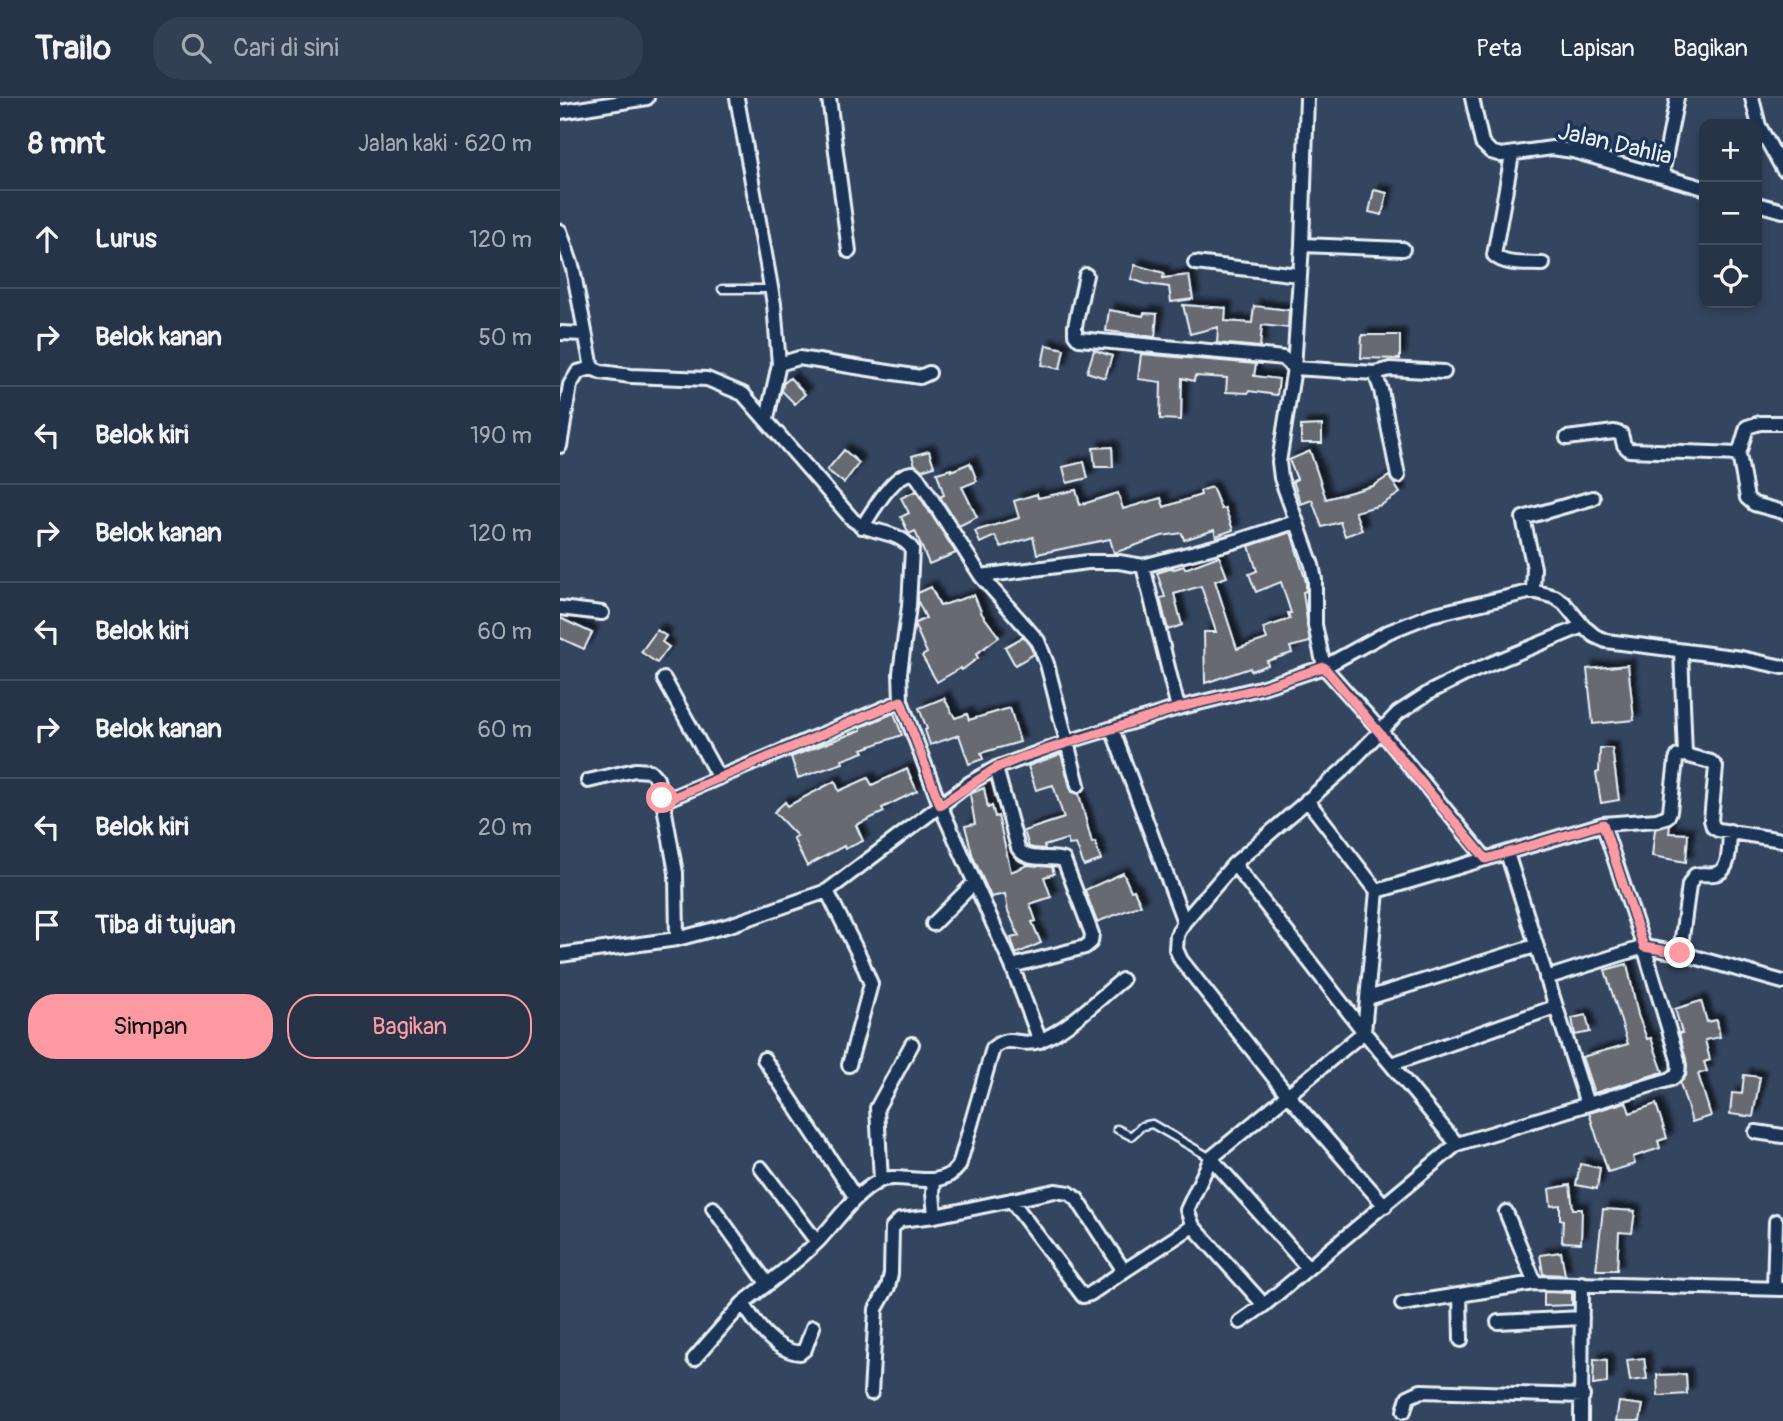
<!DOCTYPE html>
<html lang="id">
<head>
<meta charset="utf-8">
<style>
  body { margin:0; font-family:Pangolin,sans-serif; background:#333f52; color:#f1f3f6 }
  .controls { position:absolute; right:21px; top:21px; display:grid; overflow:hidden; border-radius:14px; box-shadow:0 4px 10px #0003 }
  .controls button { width:63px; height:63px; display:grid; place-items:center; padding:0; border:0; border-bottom:2px solid #434f60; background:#273447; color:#f1f3f6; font:35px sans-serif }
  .stop { position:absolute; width:21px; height:21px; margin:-16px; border:5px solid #ff9aa2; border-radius:50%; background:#fff }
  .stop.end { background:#ff9aa2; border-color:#fff; box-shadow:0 2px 7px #0008 }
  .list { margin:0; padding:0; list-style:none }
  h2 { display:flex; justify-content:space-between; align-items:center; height:91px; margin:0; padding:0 28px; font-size:30px }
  h2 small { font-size:23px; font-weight:400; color:#a4aab4 }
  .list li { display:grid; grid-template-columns:46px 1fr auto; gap:21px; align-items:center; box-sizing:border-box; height:98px; padding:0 28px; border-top:2px solid #434f60 }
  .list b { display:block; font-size:26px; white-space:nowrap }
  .list em { font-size:23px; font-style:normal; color:#a4aab4 }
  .actions { display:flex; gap:14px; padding:21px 28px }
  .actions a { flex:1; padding:16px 0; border:2px solid #ff9aa2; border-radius:28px; text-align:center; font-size:24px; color:#ff9aa2 }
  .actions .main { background:#ff9aa2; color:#111 }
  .icon { flex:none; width:38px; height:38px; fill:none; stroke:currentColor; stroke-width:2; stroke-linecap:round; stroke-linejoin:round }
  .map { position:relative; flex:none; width:1223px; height:1323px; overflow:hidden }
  header { display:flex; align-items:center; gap:42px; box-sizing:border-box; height:98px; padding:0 35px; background:#273447; border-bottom:2px solid #434f60 }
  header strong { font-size:33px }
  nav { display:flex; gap:38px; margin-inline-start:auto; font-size:24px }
  .search { width:490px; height:63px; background:#333f52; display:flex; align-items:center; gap:18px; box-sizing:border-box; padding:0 24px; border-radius:28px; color:#a4aab4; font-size:26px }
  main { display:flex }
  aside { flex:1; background:#273447 }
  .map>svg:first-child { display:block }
  .building { fill:#686a72; stroke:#e8f1f8; stroke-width:2; filter:url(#shadow) }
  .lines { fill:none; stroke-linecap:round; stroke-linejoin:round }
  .service-casing { stroke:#e8f1f8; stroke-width:11 }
  .minor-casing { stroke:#e8f1f8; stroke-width:18 }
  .service { stroke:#1d3557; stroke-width:6 }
  .minor { stroke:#1d3557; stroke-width:12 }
  .route { stroke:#ff9aa2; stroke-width:9 }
  .labels { text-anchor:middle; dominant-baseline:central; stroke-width:7; stroke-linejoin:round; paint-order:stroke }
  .street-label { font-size:24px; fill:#e8f1f8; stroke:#1d3557 }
</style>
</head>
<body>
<header>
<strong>Trailo</strong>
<div class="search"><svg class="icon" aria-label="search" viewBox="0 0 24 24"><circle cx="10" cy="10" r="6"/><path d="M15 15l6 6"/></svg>Cari di sini</div>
<nav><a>Peta</a><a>Lapisan</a><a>Bagikan</a></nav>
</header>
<main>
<aside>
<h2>8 mnt<small>Jalan kaki · 620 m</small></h2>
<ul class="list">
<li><svg class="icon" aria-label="ahead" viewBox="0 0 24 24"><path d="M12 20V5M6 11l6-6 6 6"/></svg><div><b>Lurus</b></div><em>120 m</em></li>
<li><svg class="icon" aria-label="right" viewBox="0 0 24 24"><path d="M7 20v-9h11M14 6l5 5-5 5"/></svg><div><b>Belok kanan</b></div><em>50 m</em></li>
<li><svg class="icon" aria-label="left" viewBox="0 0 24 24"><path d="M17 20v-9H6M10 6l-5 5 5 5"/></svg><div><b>Belok kiri</b></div><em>190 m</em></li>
<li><svg class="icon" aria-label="right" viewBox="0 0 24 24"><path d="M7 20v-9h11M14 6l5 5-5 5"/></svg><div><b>Belok kanan</b></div><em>120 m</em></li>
<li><svg class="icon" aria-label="left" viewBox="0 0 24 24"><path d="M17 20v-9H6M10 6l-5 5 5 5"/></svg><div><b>Belok kiri</b></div><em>60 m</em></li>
<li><svg class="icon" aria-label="right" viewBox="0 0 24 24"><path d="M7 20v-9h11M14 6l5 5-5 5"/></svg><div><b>Belok kanan</b></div><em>60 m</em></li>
<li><svg class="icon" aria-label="left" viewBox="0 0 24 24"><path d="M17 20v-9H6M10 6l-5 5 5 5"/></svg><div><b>Belok kiri</b></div><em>20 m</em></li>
<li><svg class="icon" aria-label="arrive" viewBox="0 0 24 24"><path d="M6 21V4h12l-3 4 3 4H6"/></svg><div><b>Tiba di tujuan</b></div></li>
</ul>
<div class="actions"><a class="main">Simpan</a><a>Bagikan</a></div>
</aside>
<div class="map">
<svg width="1223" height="1323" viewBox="0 0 1223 1323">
  <defs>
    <filter id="shadow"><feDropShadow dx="6" dy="-6" stdDeviation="2" flood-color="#0009"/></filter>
  </defs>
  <rect width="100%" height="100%" fill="#34455f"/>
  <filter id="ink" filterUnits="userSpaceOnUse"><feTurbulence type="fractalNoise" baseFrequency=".0143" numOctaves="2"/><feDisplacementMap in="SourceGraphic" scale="14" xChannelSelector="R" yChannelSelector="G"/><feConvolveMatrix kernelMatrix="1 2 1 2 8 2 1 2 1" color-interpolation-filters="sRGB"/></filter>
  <g filter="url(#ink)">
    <path class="building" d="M814 92 827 95 822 117 809 114Z
      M575 167 604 175 603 180 629 177 633 201 611 204 609 189 586 186 571 181Z
      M623 207 666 210 665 223 692 225 694 208 729 212 728 230 702 227 700 249 657 245 658 229 630 236Z
      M549 212 583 218 584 215 597 216 595 239 546 233Z
      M802 237H840V261L801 260Z
      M486 247 504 251 500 271 482 267Z
      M534 252 552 258 545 280 527 274Z
      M581 256 696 266 694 278 719 281 717 297 689 293 688 295 666 294 667 280 635 278 634 283 622 280 621 322 600 321 601 284 578 281Z
      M230 280 245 296 235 306 222 293 223 286Z
      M762 327V345H741V328Z
      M552 349 553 369H535L533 350Z
      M284 352 299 365 284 385 267 372Z
      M369 353 374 368 362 372 355 367 352 358Z
      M750 353 766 401 813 388 829 378 840 395 821 407 795 414 802 432 785 438 780 424 762 429 752 402 741 406 733 383 737 381 729 362Z
      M524 364 528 380 507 385 503 369Z
      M410 365 417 383 402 389 417 419 399 428 380 399 384 397 377 375 391 371V373Z
      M652 389 661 411 665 410 673 432 656 438 654 432 624 442 622 435 602 438 554 455 550 441 477 456 473 439 441 449 435 438 420 445 415 433 459 420 454 403 477 396 478 400 516 392 520 407 558 395 563 411 601 400 604 409 641 397 640 393Z
      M356 393 396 455 369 466 355 433 349 436 341 419 349 415 341 400Z
      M731 434 746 484V493L743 494 750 544 730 549 732 555 707 563 708 567 691 573 690 570 645 585 644 534H656L641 488 614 496 622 527 608 532 600 500 605 499 597 475 613 470 614 471 624 468 625 471 659 458 667 479 655 483 677 551 707 541 703 530 730 521 728 515H731L721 484 696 494 689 476 697 473 689 448Z
      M371 489 380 508 414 497 422 516 439 539 416 556 418 560 402 572 401 570 377 584 362 558 367 555 355 528 356 525 366 520 358 504V495Z
      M0 520 32 535 24 551 0 540Z
      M97 532 106 538 102 544 109 549 97 565 81 554Z
      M463 539 470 548 474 556 455 567 445 549Z
      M1068 567 1074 622 1033 626 1027 571Z
      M384 600 395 620 407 616 409 622 450 610 460 644 421 655 423 661 409 666 399 637 370 647 365 632 367 631 359 610Z
      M334 615 342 637 302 651 304 654 282 662 283 665 238 680 231 659 301 632V629Z
      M1040 650H1052L1059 702 1041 705 1036 675 1039 674Z
      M501 656 510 689 512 694 519 696 532 745 535 744 541 762 524 768 516 746 509 747 507 741 484 748 485 751 474 750 469 749 464 733 504 720 493 687 476 692 468 668Z
      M347 671 357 693 322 710 324 714 296 727 303 743 285 751 284 748 247 768 233 740 237 738 214 714 225 704 228 708 275 683 279 693 308 680 312 687Z
      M424 690 428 710 432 708 435 719 438 718 451 774 468 767 492 769 494 776 484 779 491 799 470 806 476 823 472 824 481 845 456 856 451 840 459 838 448 813 445 796 431 799 413 759 405 728 415 726 410 696Z
      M1110 727 1109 735 1128 736 1126 764 1092 758 1095 731Z
      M563 775 571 793 574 792 581 807 537 824 525 792Z
      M1067 866 1078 917 1087 941 1091 940 1103 974 1034 995 1022 959 1068 946 1045 872Z
      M1141 903 1147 924 1157 922 1160 939 1145 942 1150 962 1144 964 1147 973 1138 976 1151 1018 1132 1024 1120 985 1126 978 1127 967 1119 935H1122L1115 911Z
      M1026 917 1030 934 1015 937 1012 920Z
      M1184 977 1200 979 1193 1019 1170 1016 1172 995 1182 996Z
      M1066 1004 1070 1015 1096 1006 1107 1040 1098 1043 1100 1050 1073 1059 1075 1066 1048 1074 1029 1015Z
      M1020 1066 1040 1070 1037 1091 1016 1087Z
      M1010 1087 1013 1111H1022L1021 1145 1002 1144 1003 1122 1000 1121V1107L991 1108 989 1091Z
      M1043 1111 1075 1113 1072 1135 1059 1134 1057 1172H1036Z
      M1001 1154 1005 1177 983 1176 980 1157Z
      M984 1194 1012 1195V1207L984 1208Z
      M1084 1260 1087 1281 1070 1283 1067 1262Z
      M1034 1261 1047 1262V1285L1033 1287Z
      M1126 1276 1127 1296 1098 1298 1097 1277Z
      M1059 1304 1083 1307 1080 1323H1056Z"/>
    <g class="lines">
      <defs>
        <path id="service" d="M162 191H211
          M557 1031 571 1038 582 1028 592 1026 651 1060"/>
        <path id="minor" d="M177 0 214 206 219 266 207 320
          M269 0 289 153
          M747 0 742 147 734 270 719 364 721 380 752 467 755 482V527L764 569 828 534 871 517 973 493 995 499 1004 505 1023 528 1035 538 1046 543 1181 560 1223 569
          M912 0 922 45 931 54 941 57 992 50 1013 53 1144 90
          M1192 0 1199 28 1223 71
          M0 14 87 0
          M952 57 934 157C945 168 968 165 983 166
          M1102 76 1117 0
          M1197 106 1223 113
          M0 133 13 171 32 270 41 274 71 278 147 281 183 296 293 422C311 437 338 431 352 451L349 508 340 575 341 603 380 707 452 868 480 943
          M742 147 843 151
          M635 165 739 177
          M526 177 515 228V236L519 241 714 259 723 260 734 270 815 275 821 292 838 378
          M0 235 24 236
          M219 266 239 260 360 279 369 275
          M815 275 830 271 884 274
          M1223 325H1200L1187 329 1179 356 1187 400 1194 406 1223 414
          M1007 340 1054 334 1061 336 1064 347 1069 352 1179 356
          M0 348 10 287 18 274 32 270
          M302 429C313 413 333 375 353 375L358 380 421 478 478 543 487 566 518 687
          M583 468 618 610
          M421 478 528 464H559L583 468 680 442 735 424
          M973 493 974 470 963 420 1033 400
          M0 510 42 515
          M104 581 159 680
          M552 631 624 824
          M1125 657 1151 664 1156 669 1151 722 1153 729 1158 732 1222 742
          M436 670 458 750C467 765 489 757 504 762L532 836 531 844 525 849 452 868
          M28 683 75 672 90 673 97 681 103 703
          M747 702 817 793
          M1043 726 1097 722 1108 718 1110 713 1116 662 1118 658 1125 657 1121 553
          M947 755 1027 1006
          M674 766 804 934 897 1046
          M373 826 414 785
          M117 841 116 775 103 703 341 603
          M1120 855 1129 787 1135 777C1143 775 1151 778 1158 775 1171 771 1169 744 1170 733
          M0 857 117 841 170 827 267 793
          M808 900 975 848
          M204 961 296 1100
          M832 966 995 909
          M289 967 311 886 300 859 267 793 410 685 436 670 507 644 618 610 700 590 764 569 821 633 926 761
          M1196 1034 1223 1038
          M651 1060 627 1112 633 1128 704 1207
          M201 1070 257 1144
          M321 1082 317 1010 352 946
          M451 1102 523 1198 530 1196 564 1173
          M825 1108 727 996 621 862 616 851 617 837 624 824 674 766 784 671 838 615 870 594 906 576 1023 528
          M153 1110 207 1185
          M946 1114 975 1185
          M375 1118 495 1093 509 1095 517 1101 564 1173 633 1128
          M748 1170 651 1060 804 934 817 793 1043 726 1084 849 1120 855 1223 884
          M1214 1191 1216 1123
          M900 1197 901 1242
          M842 1206 975 1185 1223 1191
          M680 1224 704 1207 897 1046 1111 981C1120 976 1119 971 1118 962L1084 849 986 880
          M938 1224 1022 1220
          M253 1229 245 1251 240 1255C214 1253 195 1225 183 1205 208 1185 235 1166 258 1143 277 1123 293 1097 319 1083 340 1072 378 1096 399 1068L433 950C450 935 460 950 479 943 509 931 537 902 562 882
          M134 1261 183 1205
          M311 1295 316 1211 328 1189 331 1176 332 1130 340 1122 375 1118 373 1095 374 1082
          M844 1313 848 1299 861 1293 1023 1298
          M1021 1323 1022 1185"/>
      </defs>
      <use href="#service" class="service-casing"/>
      <use href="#minor" class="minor-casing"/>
      <use href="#service" class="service"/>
      <use href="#minor" class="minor"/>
    </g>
  </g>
  <g class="lines" filter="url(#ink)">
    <path class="route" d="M102 700 103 703 121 696 341 603 380 707 436 670 463 659 618 610 700 590 764 569 926 761 1043 726 1084 849 1120 855"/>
  </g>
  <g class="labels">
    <g class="street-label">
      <text transform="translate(1055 46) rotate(13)">Jalan Dahlia</text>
    </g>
  </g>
</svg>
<div class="controls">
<button>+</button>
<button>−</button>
<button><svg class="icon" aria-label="locate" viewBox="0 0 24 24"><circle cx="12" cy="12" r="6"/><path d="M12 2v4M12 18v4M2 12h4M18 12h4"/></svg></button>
</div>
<div class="stop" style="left:102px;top:700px"></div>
<div class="stop end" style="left:1120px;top:855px"></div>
</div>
</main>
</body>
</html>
